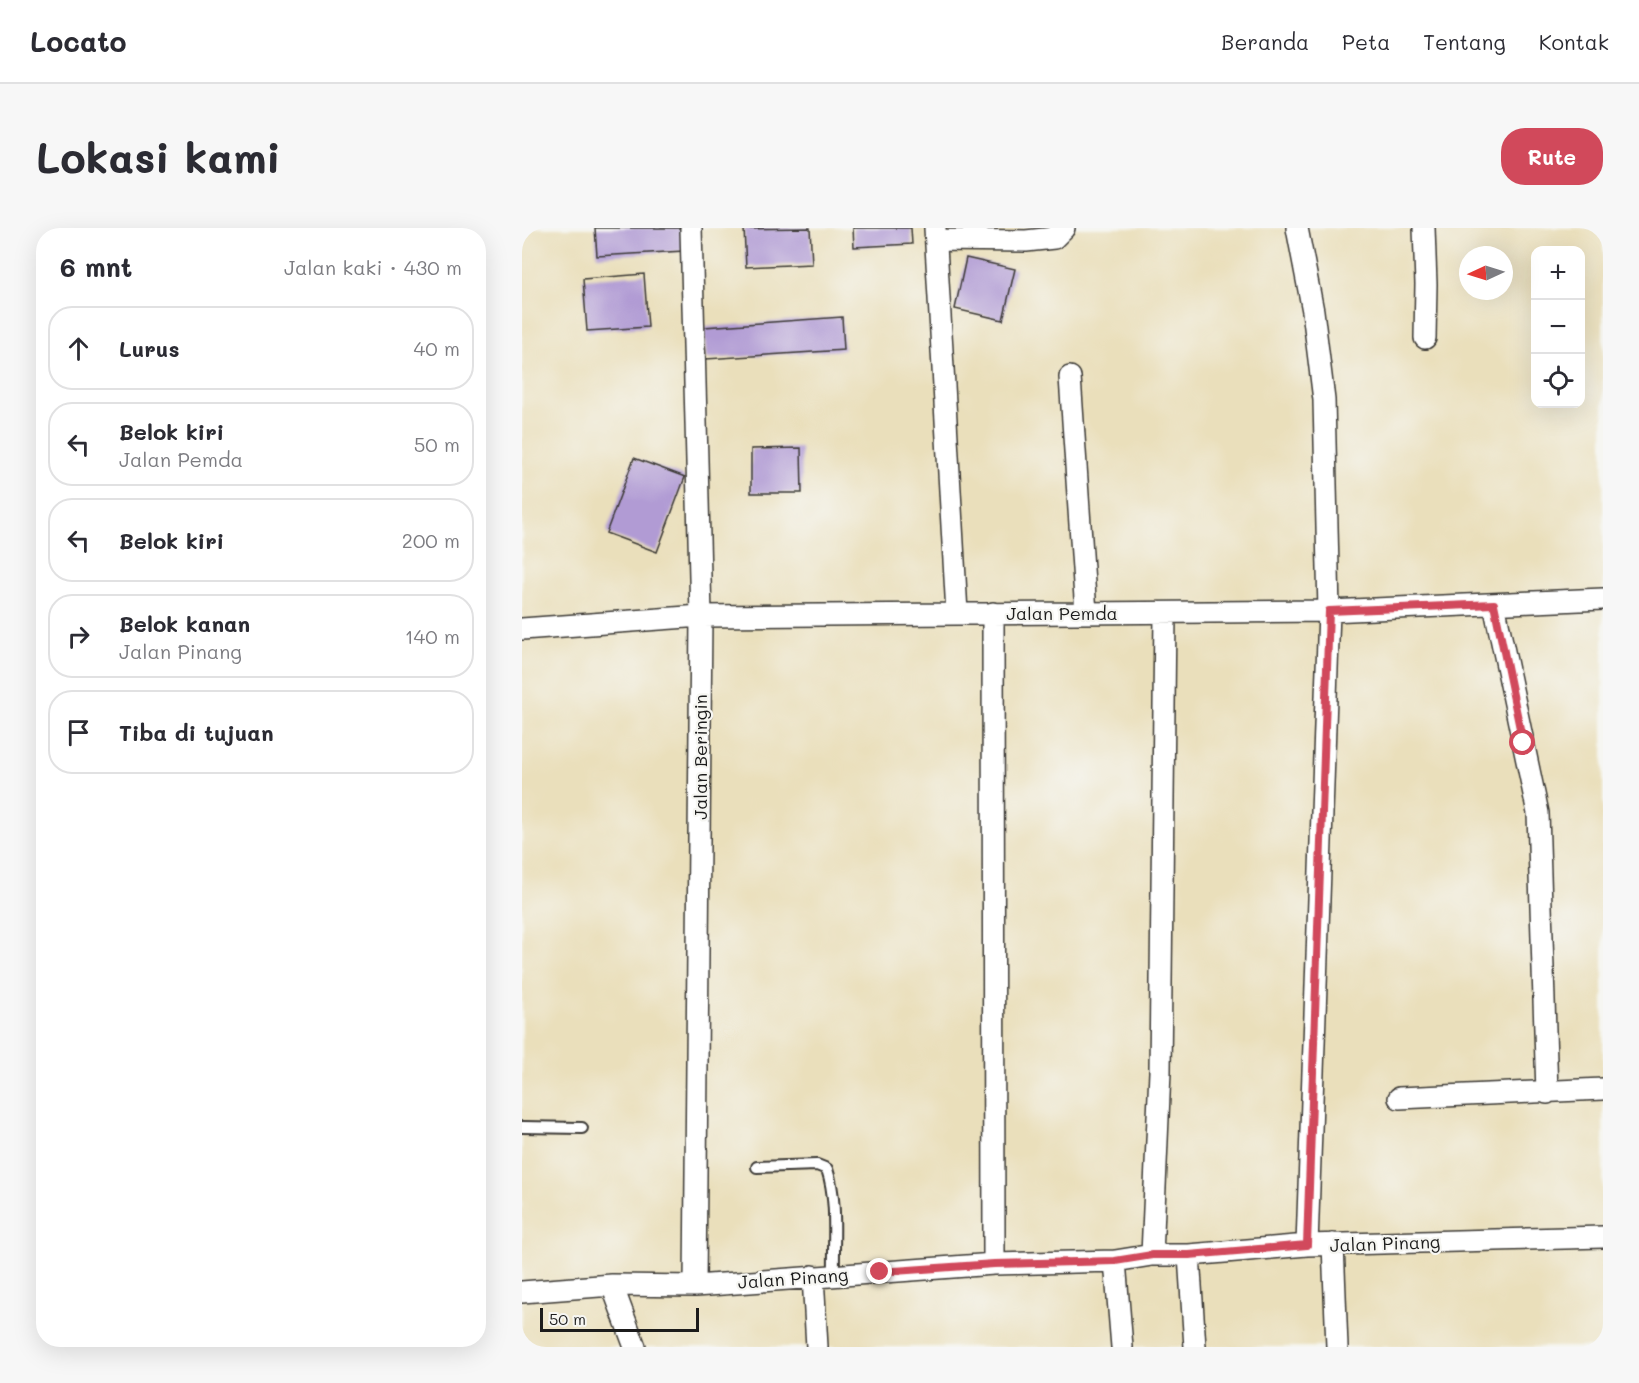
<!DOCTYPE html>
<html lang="id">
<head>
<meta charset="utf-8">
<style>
  body { margin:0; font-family:Mali,sans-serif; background:#f7f7f7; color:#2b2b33 }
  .controls { position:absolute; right:18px; top:18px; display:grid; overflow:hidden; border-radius:12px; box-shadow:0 6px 24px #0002 }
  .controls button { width:54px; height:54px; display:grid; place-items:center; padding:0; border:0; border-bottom:2px solid #e1e1e2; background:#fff; color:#2b2b33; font:30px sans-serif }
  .compass { position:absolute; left:937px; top:18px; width:54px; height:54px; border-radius:50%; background:#fff; box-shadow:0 6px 24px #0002; rotate:266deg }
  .scale { position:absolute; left:18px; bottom:15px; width:159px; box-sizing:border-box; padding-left:6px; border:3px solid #1c1c1c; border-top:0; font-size:16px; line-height:21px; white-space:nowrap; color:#1c1c1c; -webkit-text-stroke:4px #f6f6f2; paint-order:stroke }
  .stop { position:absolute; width:18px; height:18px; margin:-14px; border:4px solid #d1495b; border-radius:50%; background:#fff }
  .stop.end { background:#d1495b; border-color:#fff; box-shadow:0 2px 6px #0008 }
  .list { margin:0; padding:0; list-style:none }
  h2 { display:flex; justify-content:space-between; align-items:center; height:78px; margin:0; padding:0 24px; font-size:26px }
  h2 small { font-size:20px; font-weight:400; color:#7c7c81 }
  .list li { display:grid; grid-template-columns:39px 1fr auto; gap:18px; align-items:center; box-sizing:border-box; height:84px; margin:0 12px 12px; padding:0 12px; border:2px solid #e1e1e2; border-radius:24px }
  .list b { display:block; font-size:22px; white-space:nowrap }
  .list p { margin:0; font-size:20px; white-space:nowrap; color:#7c7c81 }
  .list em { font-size:20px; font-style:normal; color:#7c7c81 }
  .icon { flex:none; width:33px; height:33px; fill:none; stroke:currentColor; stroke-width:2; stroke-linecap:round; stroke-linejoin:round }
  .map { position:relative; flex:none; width:1081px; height:1119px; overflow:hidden; border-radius:24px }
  header { display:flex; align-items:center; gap:36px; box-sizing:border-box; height:84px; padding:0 30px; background:#fff; border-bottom:2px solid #e1e1e2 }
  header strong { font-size:28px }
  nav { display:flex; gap:33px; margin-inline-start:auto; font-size:21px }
  .intro { display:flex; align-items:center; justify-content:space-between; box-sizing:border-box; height:144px; padding:0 36px }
  h1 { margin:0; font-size:42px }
  .button { padding:15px 27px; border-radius:24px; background:#d1495b; color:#fff; font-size:21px; font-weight:700 }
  main { display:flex; gap:36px; padding:0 36px }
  aside { flex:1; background:#fff; border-radius:24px; box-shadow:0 6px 24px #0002 }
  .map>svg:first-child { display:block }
  .building { fill:#b19bd4 }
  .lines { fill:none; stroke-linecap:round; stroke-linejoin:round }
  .lane-casing { stroke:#3b3934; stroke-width:14 }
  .street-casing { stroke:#3b3934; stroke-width:24 }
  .lane { stroke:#fff; stroke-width:10 }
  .street { stroke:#fff; stroke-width:21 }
  .route { stroke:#d1495b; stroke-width:8 }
  .labels { text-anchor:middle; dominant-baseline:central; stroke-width:4.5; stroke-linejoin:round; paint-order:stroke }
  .street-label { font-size:18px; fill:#1c1c1c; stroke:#f6f6f2 }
</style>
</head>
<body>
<header>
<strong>Locato</strong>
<nav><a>Beranda</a><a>Peta</a><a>Tentang</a><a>Kontak</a></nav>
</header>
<div class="intro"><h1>Lokasi kami</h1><a class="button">Rute</a></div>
<main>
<aside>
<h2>6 mnt<small>Jalan kaki · 430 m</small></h2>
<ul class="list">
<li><svg class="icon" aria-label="ahead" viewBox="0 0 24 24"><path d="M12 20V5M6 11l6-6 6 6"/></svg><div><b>Lurus</b></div><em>40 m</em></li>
<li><svg class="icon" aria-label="left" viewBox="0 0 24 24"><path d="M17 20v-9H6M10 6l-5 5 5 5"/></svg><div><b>Belok kiri</b><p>Jalan Pemda</p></div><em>50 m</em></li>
<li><svg class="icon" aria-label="left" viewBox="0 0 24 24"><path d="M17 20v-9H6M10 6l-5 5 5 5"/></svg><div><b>Belok kiri</b></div><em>200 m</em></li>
<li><svg class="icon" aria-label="right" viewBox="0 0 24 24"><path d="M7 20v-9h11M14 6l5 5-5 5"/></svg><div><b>Belok kanan</b><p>Jalan Pinang</p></div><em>140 m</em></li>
<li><svg class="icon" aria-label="arrive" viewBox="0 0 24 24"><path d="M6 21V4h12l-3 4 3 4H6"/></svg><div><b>Tiba di tujuan</b></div></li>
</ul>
</aside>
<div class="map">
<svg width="1081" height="1119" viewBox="0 0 1081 1119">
  <rect width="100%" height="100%" fill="#f6f6f2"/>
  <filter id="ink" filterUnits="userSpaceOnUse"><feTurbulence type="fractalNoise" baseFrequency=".0167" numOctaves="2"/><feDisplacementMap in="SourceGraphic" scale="12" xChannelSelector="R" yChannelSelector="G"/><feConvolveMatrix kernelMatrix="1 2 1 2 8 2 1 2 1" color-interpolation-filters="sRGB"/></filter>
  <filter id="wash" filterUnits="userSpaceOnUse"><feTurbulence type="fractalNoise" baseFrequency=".008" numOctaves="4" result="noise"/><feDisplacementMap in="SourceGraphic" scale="24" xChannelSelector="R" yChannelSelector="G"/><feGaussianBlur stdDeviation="1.35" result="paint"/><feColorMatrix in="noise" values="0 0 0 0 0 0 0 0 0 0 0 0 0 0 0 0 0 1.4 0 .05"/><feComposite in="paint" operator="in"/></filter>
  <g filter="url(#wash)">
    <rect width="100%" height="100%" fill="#eadfbb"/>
    <g id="blocks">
      <path class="building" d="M73 0H161L162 23 75 28Z
        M288 0 290 36 224 39 222 1Z
        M331 0H389L390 16 332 19Z
        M444 30 493 41 481 92 433 81Z
        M122 46 126 99 65 103 61 51Z
        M320 89 322 122 184 131 182 99Z
        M279 220 280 265H229V221Z
        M112 230 163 249 135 324 84 305Z"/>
    </g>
  </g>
  <g filter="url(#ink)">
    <use href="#blocks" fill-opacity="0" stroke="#3b3934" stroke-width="1.5"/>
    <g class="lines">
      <defs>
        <path id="lane" d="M0 899 60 900
          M235 939 295 937 305 941C316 974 311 1013 312 1047"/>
        <path id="street" d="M169 0 179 388 173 1058
          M413 0 435 385
          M775 0 791 83 802 172 807 383 785 1017
          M902 0 904 56 903 110
          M414 12 504 13 532 10 542 0
          M548 149 564 385
          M972 376 1016 585 1025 865
          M471 385 472 1036
          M0 401 179 388 807 383 1081 371
          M877 870 1081 861
          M811 1016 815 1119
          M630 1027 638 844 643 386
          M667 1027 673 1119
          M593 1033 600 1119
          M291 1048 295 1119
          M90 1057 113 1119
          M0 1064 90 1057 173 1058 472 1036 593 1033 630 1027H667L785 1017 1081 1009"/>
      </defs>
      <use href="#lane" class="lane-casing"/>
      <use href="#street" class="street-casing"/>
      <use href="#lane" class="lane"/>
      <use href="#street" class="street"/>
    </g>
  </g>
  <g class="lines" filter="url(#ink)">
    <path class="route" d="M358 1044 472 1036 593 1033 630 1027H667L785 1017 807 383 972 376 1001 515"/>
  </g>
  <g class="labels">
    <g class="street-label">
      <text x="540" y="385">Jalan Pemda</text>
      <text transform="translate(178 529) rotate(-90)">Jalan Beringin</text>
      <text transform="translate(863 1015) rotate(-2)">Jalan Pinang</text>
      <text transform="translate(271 1050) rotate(-4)">Jalan Pinang</text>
    </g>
  </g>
</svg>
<div class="controls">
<button>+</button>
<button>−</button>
<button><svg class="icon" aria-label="locate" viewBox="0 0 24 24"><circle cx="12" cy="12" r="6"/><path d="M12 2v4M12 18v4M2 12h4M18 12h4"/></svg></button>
</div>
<svg class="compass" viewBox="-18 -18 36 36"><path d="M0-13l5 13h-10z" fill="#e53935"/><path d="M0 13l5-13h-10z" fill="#7c7c81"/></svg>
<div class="scale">50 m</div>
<div class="stop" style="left:1001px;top:515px"></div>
<div class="stop end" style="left:358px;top:1044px"></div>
</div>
</main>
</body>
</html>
